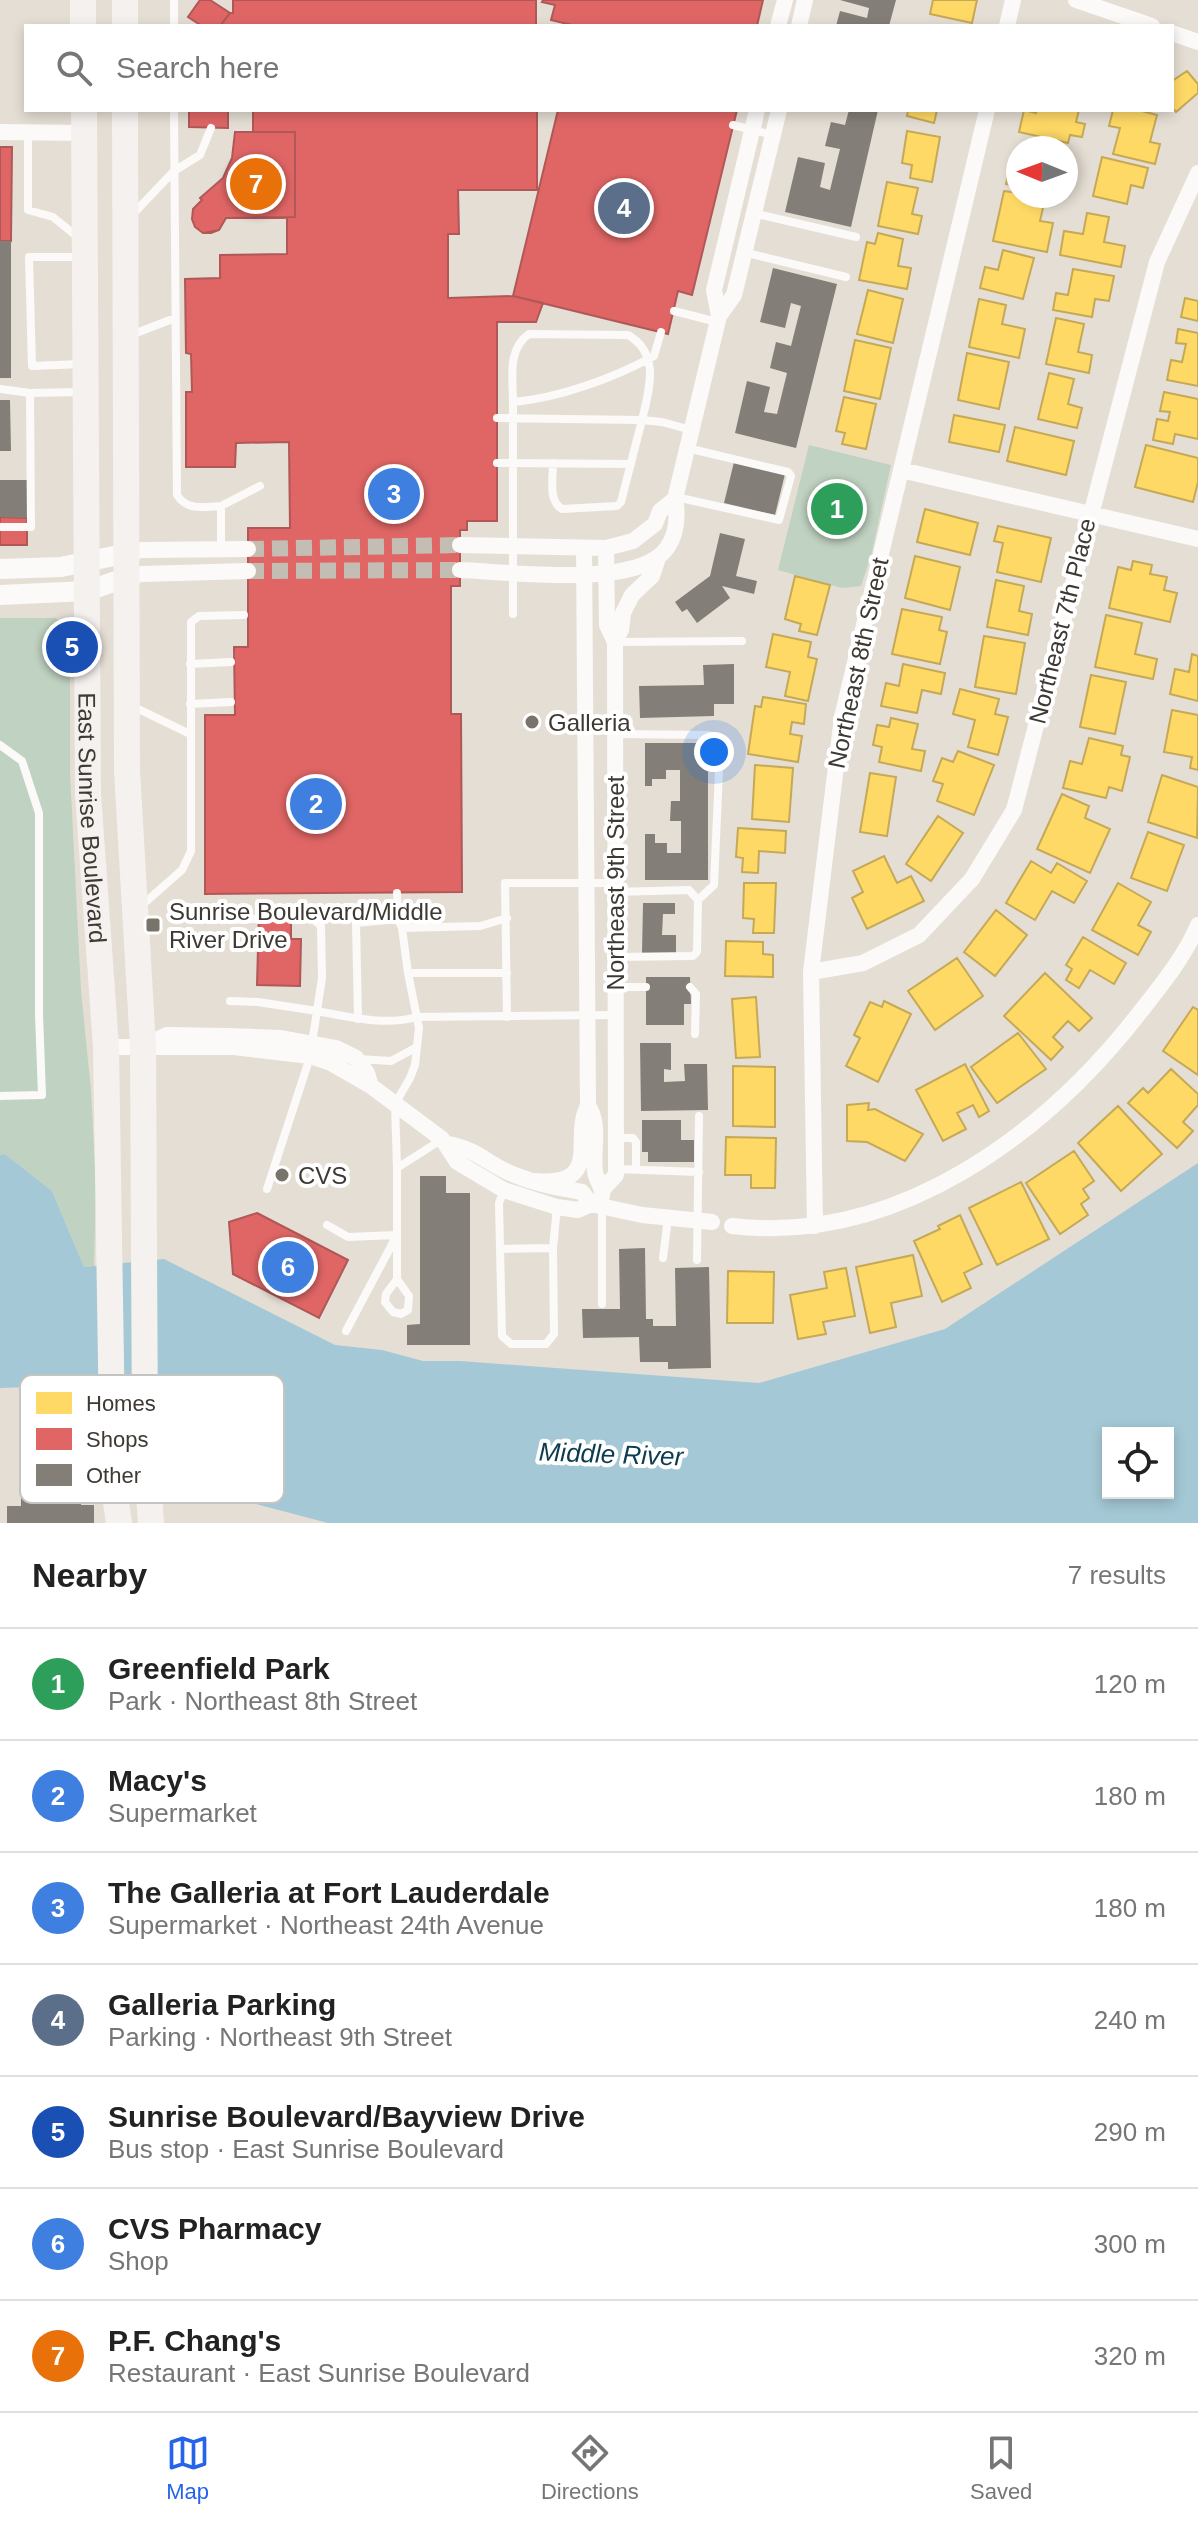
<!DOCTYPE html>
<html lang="en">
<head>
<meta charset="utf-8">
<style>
  body { margin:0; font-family:Helvetica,sans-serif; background:#f6f6f6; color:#222 }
  .controls { position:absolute; right:24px; bottom:24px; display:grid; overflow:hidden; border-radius:0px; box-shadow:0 4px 12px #0003 }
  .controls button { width:72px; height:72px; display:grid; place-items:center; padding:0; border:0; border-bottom:2px solid #e0e0e0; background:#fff; color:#222; font:40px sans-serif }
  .compass { position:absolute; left:1006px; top:136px; width:72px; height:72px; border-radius:50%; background:#fff; box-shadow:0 4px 12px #0003; rotate:271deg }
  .you { position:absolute; left:714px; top:752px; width:28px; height:28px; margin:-20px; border:6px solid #fff; border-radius:50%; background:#1a73e8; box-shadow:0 0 0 12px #1a73e833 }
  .badge { display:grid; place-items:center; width:52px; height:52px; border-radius:50%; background:#2563eb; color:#fff; font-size:26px; font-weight:700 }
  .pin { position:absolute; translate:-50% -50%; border:4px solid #fff; box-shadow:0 2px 8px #0006 }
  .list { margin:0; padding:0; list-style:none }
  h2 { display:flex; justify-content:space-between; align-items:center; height:104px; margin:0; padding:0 32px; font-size:34px }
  h2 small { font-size:26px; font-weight:400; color:#767676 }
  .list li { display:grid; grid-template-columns:52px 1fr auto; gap:24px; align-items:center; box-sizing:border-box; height:112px; padding:0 32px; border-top:2px solid #e0e0e0 }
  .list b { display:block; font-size:30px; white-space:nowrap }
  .list p { margin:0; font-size:26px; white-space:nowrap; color:#767676 }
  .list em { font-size:26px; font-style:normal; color:#767676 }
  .icon { flex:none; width:44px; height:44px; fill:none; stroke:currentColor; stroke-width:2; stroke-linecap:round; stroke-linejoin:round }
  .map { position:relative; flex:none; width:1198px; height:1523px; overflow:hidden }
  .search { position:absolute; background:#fff; box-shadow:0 4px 12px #0003; left:24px; right:24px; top:24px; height:88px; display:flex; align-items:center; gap:20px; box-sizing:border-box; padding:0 28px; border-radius:0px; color:#767676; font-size:30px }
  .sheet { height:888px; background:#fff }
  nav { display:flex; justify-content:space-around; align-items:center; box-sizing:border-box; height:112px; border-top:2px solid #e0e0e0; background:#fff; font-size:22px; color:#767676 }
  nav a { display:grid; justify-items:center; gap:4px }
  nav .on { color:#2563eb }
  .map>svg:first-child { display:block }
  .green { fill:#c0d2c1 }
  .water { fill:#a4c8d5; fill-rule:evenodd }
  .homes { fill:#ffd966; stroke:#c5a957; stroke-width:2 }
  .shops { fill:#e06666; stroke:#af5857; stroke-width:2 }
  .building { fill:#837e77 }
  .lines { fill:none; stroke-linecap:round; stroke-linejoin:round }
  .minor-tunnel { stroke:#c4bdb4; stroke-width:16; stroke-dasharray:16 8; stroke-linecap:butt }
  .service { stroke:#fbfaf9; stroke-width:8 }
  .minor { stroke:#fbfaf9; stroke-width:16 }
  .tertiary { stroke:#fbfaf9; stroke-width:20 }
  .primary { stroke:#f5f1ee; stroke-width:26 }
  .poi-dot { fill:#78736b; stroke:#fff; stroke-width:3 }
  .labels { text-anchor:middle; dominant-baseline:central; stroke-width:8; stroke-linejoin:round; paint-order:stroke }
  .street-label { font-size:24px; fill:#3e3933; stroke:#fff }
  .poi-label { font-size:24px; fill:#3e3933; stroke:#fff; text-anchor:start }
  .water-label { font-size:26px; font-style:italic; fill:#0c3c4d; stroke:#fff }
  .key { fill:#fff; stroke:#c5c4c2; stroke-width:2 }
  .key-label { font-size:22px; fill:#3e3933 }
</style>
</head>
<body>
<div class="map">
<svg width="1198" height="1523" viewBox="0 0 1198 1523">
  <rect width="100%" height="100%" fill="#e5ded4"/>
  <path class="green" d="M809 445 891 465 872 552 861 586 842 588 778 570Z
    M0 618H56L70 634V773L81 991 91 1090 96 1186 94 1266 84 1267 52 1191 5 1154 0 1155Z"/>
  <path class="water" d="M5 1154 52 1191 84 1267 164 1259 335 1345 382 1350 423 1361H460L759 1383 945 1329 1198 1163V1523H328L165 1480V1436L94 1416 86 1385 0 1388V1155ZM1108 1433H1168V1493H1108Z"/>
  <path class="homes" d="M933 0H977L972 23 930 14Z
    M1187 71 1198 84V93L1176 112 1172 107V81Z
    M908 110H937L934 123 907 116Z
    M1024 110 1036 113 1037 110H1079L1076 122 1085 124 1082 137 1070 135 1068 143 1019 132Z
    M1113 110H1138L1157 115 1150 142 1160 144 1155 164 1113 154 1120 128 1109 126Z
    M907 131 940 137 932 182 910 178 912 165 902 163Z
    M1102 157 1148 168 1143 188 1131 185 1127 204 1093 196Z
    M1011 162 1018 163V187L1006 184Z
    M887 182 918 188 912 214 922 216 918 234 878 226Z
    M1004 191 1018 193V196L1045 199 1040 221 1053 223 1047 252 993 241Z
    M1087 213 1109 217 1104 242 1125 246 1121 267 1060 255 1064 231 1083 234Z
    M878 233 903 239 898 266 911 268 907 289 859 280 867 242 875 244Z
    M1003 250 1034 258 1023 299 980 288 985 267 998 270Z
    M1073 269 1114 276 1109 301 1095 299 1092 317 1053 310 1056 293 1068 295Z
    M868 290 903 299 893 343 857 334Z
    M1185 298 1198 301V321L1181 317Z
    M979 299 1006 305 1002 324 1025 329 1019 358 969 347Z
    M1056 318 1084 324 1078 352 1092 355 1089 373 1046 364Z
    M1178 329 1198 333V386L1167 380 1171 360 1182 362 1186 344 1176 343Z
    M855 340 891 348 880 399 844 391Z
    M967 353 1009 362 999 409 958 400Z
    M1049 373 1074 379 1068 404 1082 408 1077 428 1038 419Z
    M1164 392 1198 399V439L1175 434 1173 444 1153 440 1157 419 1168 421 1170 412 1160 411Z
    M844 397 876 404 866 449 842 444 845 433 836 431Z
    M954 415 1005 425 999 452 949 442Z
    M1015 427 1074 441 1066 475 1007 461Z
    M1146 445 1198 458V482L1193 502 1135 487Z
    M925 509 978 523 970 555 917 542Z
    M998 526 1051 538 1041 582 997 572 1003 543 994 541Z
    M915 556 960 567 950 610 905 598Z
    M1133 561 1152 565 1150 574 1167 577 1164 590 1177 593 1170 622 1109 608 1118 567 1131 570Z
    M795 576 830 585 817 635 799 631 801 624 785 619Z
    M996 580 1024 586 1019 611 1032 614 1028 635 987 627Z
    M902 609 942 617 939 630 947 632 940 664 892 654Z
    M1106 615 1142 623 1135 654 1157 659 1153 679 1095 667Z
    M773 634 811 642 808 657 817 659 808 701 785 696 790 672 766 667Z
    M984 636 1025 643 1016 694 975 687Z
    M1192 654 1198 656V701L1170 694 1175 669 1189 672Z
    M903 664 945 673 941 694 922 690 917 713 881 706 886 683 899 686Z
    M1091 675 1126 682 1115 734 1080 727Z
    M960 689 999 699 995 714 1008 717 998 755 968 747 975 720 953 714Z
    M763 697 806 704 804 724 792 722 790 734 802 736 798 762 748 754 755 706 761 707Z
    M1172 710 1198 715V770L1190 768 1192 757 1164 752Z
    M891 718 918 724 912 749 925 751 921 771 879 762 882 747 873 745 877 725 889 727Z
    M1089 738 1123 746 1121 755 1130 757 1122 791 1109 787 1106 798 1063 788 1070 761 1082 764Z
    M958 751 994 765 974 815 937 801 943 784 933 781 942 758 953 762Z
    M755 765 793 768 789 822 752 819Z
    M870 773 896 777 887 836 860 832Z
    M1162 775 1198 787 1197 838 1148 822Z
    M1062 794 1089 806 1085 818 1110 829 1090 873 1037 849Z
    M938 816 963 833 931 881 906 864Z
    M738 828 786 831 785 853 759 851 758 873 742 872 743 858 736 857Z
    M1148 832 1184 845 1167 891 1131 878Z
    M884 856 897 883 911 876 924 901 867 929 852 898 863 892 853 871Z
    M1031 861 1051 873 1057 863 1087 881 1074 903 1052 891 1035 920 1006 903Z
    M744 883H776L774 933H753L754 919 743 918Z
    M1118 883 1151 902 1138 925 1151 932 1138 955 1092 930Z
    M996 910 1027 935 995 976 964 952Z
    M1083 937 1126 963 1114 984 1090 970 1079 988 1066 980 1072 969 1066 965Z
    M726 941 763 942V954L773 955V977L725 976Z
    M957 958 983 996 935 1030 908 991Z
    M1045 973 1092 1018 1079 1031 1068 1021 1053 1037 1063 1047 1051 1060 1004 1016Z
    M756 997 760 1057 736 1058 732 999Z
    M884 1001 911 1014 878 1082 846 1066 860 1038 854 1035 870 1002 882 1007Z
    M1193 1007 1198 1010V1075L1163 1051Z
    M1018 1033 1046 1069 997 1103 971 1067Z
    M965 1064 989 1111 979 1117 973 1105 957 1113 966 1129 943 1141 916 1090Z
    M733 1066 775 1067V1127L733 1126Z
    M1171 1069 1198 1094V1105L1183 1122 1193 1131 1177 1148 1128 1103 1143 1088 1148 1093Z
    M869 1103 868 1110 875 1109 923 1134 905 1161 867 1142 847 1141V1105Z
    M1118 1106 1162 1154 1121 1191 1078 1143Z
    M726 1137 776 1138 775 1188H751V1175H725Z
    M1074 1151 1094 1181 1083 1189 1089 1198 1081 1204 1088 1215 1060 1234 1026 1183Z
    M1021 1182 1049 1239 997 1265 969 1208Z
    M960 1215 982 1264 964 1273 971 1288 942 1302 914 1241 940 1229 938 1226Z
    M913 1255 922 1296 891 1303 896 1327 870 1333 856 1267Z
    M846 1268 855 1316 823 1322 826 1334 798 1339 790 1295 827 1288 824 1272Z
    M728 1271 774 1272 773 1323H727Z"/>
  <path class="shops" d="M200 0H210L230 13 220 26H202L188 17Z
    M233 0H536V26H220L230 13H233Z
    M543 0H763L757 26H576L551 20 555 5 542 2Z
    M189 110H228V128L189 127Z
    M253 110H537V190H458L459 234H448V298L513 296 543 303 536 322H497V521H467V530H460V586H451V714H461L462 892 205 894V715H235L234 647H248V528H290L289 442 236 443 235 467H186V392H192L191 354 186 353 185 279 220 278V255L287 254V218H226L219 230 211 233H203L195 227 192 219 193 209 202 200 200 198 223 178 232 158 235 132H253Z
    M558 110H737L692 295 678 291 668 334 513 296Z
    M235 132H295V217L226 218 219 230 203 233 195 227 192 219 193 209 202 200 200 198 223 178 232 158Z
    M0 147H12L11 241H0Z
    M0 517 27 518V545H0Z
    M259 911 291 912V939H301L300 986 257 985Z
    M257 1213 348 1260 319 1318 233 1274 229 1222Z"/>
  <path class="building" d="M840 0H896L889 26H836L840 11 867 18 869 8Z
    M849 110H878L851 227 785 212 798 157 825 163 820 187 830 190 840 149 825 146 831 122 845 125Z
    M0 241H11V378H0Z
    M773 268 837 284 796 448 735 433 747 381 770 387 764 412 777 414 787 373 770 368 776 342 791 346 801 306 791 303 785 328 760 322Z
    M0 400H10L11 451H0Z
    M734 462 785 474 775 515 724 503Z
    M0 480H27V518L0 517Z
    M720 533 745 539 736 576 757 581 754 594 722 586 730 598 697 623 687 609 682 612 675 602 710 576Z
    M734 664V704H714V716L640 718 639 686 704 685 703 665Z
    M645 743H708V880H645V834H655V843H667V853H681V821H670L671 801H680V770H666V779H652V786H645Z
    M643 903H675V914H663L662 935H676V953H642Z
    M646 977H690L691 1004H684V1025H646Z
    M640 1043H671V1070L664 1069V1082L685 1081 684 1064H707L708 1110 641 1111Z
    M642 1120H681V1140H694V1162H648V1152H642Z
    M420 1176H446V1193H470V1345H407V1325L420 1324Z
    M645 1248 646 1319H653V1326H676L675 1268 709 1267 711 1368 668 1369V1362H640L639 1337 583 1338 582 1309H620L619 1249Z
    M21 1492H81V1505H94V1523H7V1506H21Z"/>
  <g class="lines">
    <path class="minor-tunnel" d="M248 549 460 545
      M248 571 460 570"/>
    <path class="service" d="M174 26V0
      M174 110 177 495C187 511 203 507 221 506
      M733 125 773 135
      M28 133V210L53 217 80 239
      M753 213 856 237
      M132 215 174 171 200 155 211 128
      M743 252 846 277
      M80 257H29L32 366 82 364
      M674 311 717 322
      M131 335 175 318
      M0 389 30 393
      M513 402C513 378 507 349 529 334L628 335C661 354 649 390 642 420L662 422 691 430
      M497 418 642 420 621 502 617 506 562 509C548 501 553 478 553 463
      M497 463 631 464
      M676 497 779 520 791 476 788 472 687 448
      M0 527H31L30 393 81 392
      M221 549V506L260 486
      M513 614V402C559 398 614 378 654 356L661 332
      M616 642 742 641
      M190 664 231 662
      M190 704 231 702
      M130 705 190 734
      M0 745 22 761 39 813V1014L42 1095 0 1096
      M615 892 689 890 698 900 714 885 720 747 709 735 616 734
      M397 893 398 919
      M141 906 182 870 191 851V622L199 616 244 615
      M229 920 258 919
      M402 928 480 926 507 918
      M616 957 693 956 697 952 698 900
      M408 973H507
      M615 987H646
      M690 987 696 994 695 1034
      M230 1001 258 1002 317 1011 322 978 321 926 312 918 291 919
      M507 1017 505 883H615
      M358 1019 356 923 398 919 402 928 408 973 419 1028 415 1065 410 1078 395 1104 397 1168
      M312 1043 317 1011C349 1017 385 1026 417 1017L615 1015
      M358 1059 391 1061 417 1047
      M616 1138H633L636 1142V1169
      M616 1169 699 1172
      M267 1189 310 1057
      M602 1206V1304
      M327 1225 348 1237 397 1235 346 1331
      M553 1248 557 1207
      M501 1249 553 1248 554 1334 546 1344H511L502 1336 499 1203 504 1190
      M663 1258 668 1218
      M697 1260 699 1116
      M397 1279 409 1296 408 1310 401 1314 393 1312 385 1302 386 1294 397 1279V1168L441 1140"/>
    <path class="minor" d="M1076 0 1152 26
      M778 26 785 0
      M799 26 805 0
      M1007 26 1013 0
      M1172 33 1198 42
      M0 132 84 133
      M719 316 714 290 757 110
      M901 470 1198 539
      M460 545 606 548 633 541 655 524 660 511 675 499
      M128 553 142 550 248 549
      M460 570C508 572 616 585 655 559 676 546 679 520 675 499L719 316 734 295 779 110
      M128 577 142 574 248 571
      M615 642 621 630 623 613 632 595 652 576 658 558
      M811 972 863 963 919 935 972 879 1014 810 1157 262 1198 173
      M145 1045 167 1035 226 1036 281 1038 336 1048 356 1058 367 1073 371 1086
      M106 1047H234L310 1056 331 1063 371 1086 442 1139 457 1162 504 1190 557 1207 578 1210 591 1204 642 1215 712 1222
      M588 1106C601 1124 592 1150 595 1171 596 1181 603 1186 602 1196
      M447 1144C478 1149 488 1165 515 1175 537 1184 559 1188 582 1192L591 1204
      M533 1181C605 1187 570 1138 588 1106L584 548
      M603 1189 616 1175V1169L615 642 607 625 606 548
      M732 1226C897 1245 1045 1135 1141 1011 1162 984 1185 956 1198 925
      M815 1226 811 972 842 717 987 110"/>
    <path class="tertiary" d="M0 569 61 567 128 553
      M0 595 87 591 128 577"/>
    <g class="primary">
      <path d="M83 0V26"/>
      <path d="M125 0V26"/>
      <path id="s1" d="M84 110 88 794 106 1047 112 1425 115 1495 119 1523"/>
      <path d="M125 110 127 771 143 1046 145 1439 151 1523"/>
    </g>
  </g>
  <g class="poi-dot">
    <circle cx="532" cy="722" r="8"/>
    <rect x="145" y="917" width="16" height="16" rx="4"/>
    <circle cx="282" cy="1175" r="8"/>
  </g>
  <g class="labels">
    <g class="street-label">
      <text transform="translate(1062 621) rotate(-76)">Northeast 7th Place</text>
      <text transform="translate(858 663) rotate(-78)">Northeast 8th Street</text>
      <text stroke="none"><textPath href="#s1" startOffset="708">East Sunrise Boulevard</textPath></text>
      <text transform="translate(615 883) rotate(-90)">Northeast 9th Street</text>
    </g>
    <g class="poi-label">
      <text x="548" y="722">Galleria</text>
      <text x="169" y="911">Sunrise Boulevard/Middle<tspan x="169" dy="28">River Drive</tspan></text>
      <text x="298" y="1175">CVS</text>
    </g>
    <g class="water-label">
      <text transform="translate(611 1454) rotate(2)">Middle River</text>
    </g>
  </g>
  <rect x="20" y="1375" width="264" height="128" rx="12" class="key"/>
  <rect x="36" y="1392" width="36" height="22" fill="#ffd966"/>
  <rect x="36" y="1428" width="36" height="22" fill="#e06666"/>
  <rect x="36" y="1464" width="36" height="22" fill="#837e77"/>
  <g class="key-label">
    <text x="86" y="1411">Homes</text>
    <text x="86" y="1447">Shops</text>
    <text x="86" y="1483">Other</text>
  </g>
</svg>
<div class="controls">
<button><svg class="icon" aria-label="locate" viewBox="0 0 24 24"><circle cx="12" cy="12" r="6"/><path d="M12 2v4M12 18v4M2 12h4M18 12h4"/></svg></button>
</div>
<svg class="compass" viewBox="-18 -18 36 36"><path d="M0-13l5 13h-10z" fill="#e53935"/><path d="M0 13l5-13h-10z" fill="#767676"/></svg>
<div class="you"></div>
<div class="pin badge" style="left:837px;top:509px;background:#2e9e5b">1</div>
<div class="pin badge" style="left:316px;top:804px;background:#3f7fe0">2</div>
<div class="pin badge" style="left:394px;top:494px;background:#3f7fe0">3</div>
<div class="pin badge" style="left:624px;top:208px;background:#5c6f8a">4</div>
<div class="pin badge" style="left:72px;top:647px;background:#1a4fb4">5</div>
<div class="pin badge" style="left:288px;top:1267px;background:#3f7fe0">6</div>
<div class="pin badge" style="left:256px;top:184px;background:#e8710a">7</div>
<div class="search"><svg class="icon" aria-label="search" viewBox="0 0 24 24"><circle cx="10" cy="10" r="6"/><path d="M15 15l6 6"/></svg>Search here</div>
</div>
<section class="sheet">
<h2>Nearby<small>7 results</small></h2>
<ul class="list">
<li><span class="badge" style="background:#2e9e5b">1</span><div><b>Greenfield Park</b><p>Park · Northeast 8th Street</p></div><em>120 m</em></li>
<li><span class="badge" style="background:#3f7fe0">2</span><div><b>Macy's</b><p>Supermarket</p></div><em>180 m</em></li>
<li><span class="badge" style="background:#3f7fe0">3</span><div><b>The Galleria at Fort Lauderdale</b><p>Supermarket · Northeast 24th Avenue</p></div><em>180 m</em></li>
<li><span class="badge" style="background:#5c6f8a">4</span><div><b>Galleria Parking</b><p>Parking · Northeast 9th Street</p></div><em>240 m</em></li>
<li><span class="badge" style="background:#1a4fb4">5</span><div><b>Sunrise Boulevard/Bayview Drive</b><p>Bus stop · East Sunrise Boulevard</p></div><em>290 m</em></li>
<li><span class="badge" style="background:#3f7fe0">6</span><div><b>CVS Pharmacy</b><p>Shop</p></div><em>300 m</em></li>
<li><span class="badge" style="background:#e8710a">7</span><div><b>P.F. Chang's</b><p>Restaurant · East Sunrise Boulevard</p></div><em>320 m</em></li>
</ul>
</section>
<nav>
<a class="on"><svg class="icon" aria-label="map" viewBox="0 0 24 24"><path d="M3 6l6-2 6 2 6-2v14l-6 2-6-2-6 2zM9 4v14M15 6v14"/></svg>Map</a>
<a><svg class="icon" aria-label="directions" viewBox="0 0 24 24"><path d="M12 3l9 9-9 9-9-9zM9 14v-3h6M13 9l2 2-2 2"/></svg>Directions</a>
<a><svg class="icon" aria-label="saved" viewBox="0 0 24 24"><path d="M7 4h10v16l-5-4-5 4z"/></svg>Saved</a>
</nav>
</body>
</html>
